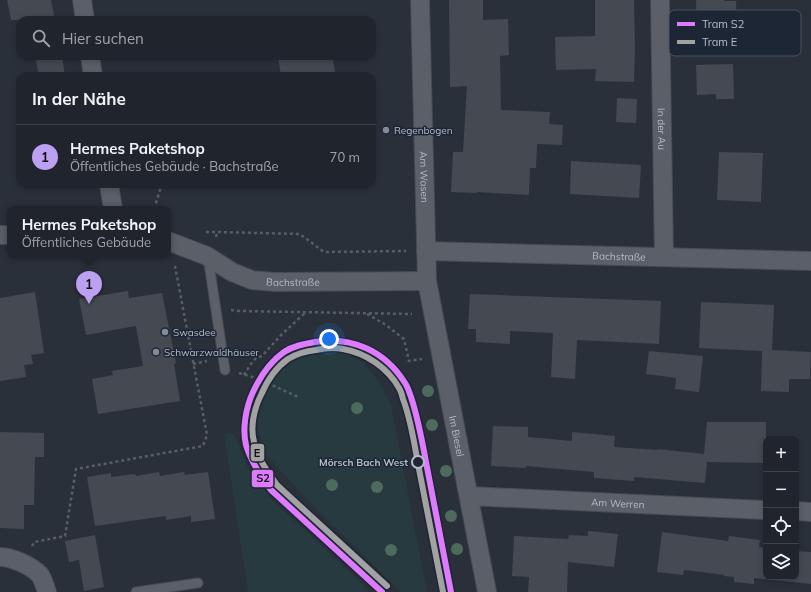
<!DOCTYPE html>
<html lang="de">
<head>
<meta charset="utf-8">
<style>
  body { margin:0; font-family:Mulish,sans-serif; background:#2d3038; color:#f1f3f6 }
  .controls { position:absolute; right:12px; bottom:12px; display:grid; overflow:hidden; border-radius:8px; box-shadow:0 2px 6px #0003 }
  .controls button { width:36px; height:36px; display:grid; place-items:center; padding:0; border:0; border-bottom:1px solid #3d4148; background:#20242c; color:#f1f3f6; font:20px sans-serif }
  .you { position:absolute; left:329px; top:339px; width:14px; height:14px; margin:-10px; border:3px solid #fff; border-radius:50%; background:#1a73e8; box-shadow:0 0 0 6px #1a73e833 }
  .badge { display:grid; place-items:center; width:26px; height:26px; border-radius:50%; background:#bca0f2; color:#111; font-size:13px; font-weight:700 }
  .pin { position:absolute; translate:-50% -33px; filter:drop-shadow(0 1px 2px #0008) }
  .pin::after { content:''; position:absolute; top:21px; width:14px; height:12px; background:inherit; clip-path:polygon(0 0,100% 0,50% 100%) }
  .popup { position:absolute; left:7px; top:206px; width:164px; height:52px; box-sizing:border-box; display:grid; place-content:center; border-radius:8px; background:#20242c; filter:drop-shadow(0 1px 3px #0005); font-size:13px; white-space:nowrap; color:#a2a4a9 }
  .popup b { font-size:15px; color:#f1f3f6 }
  .popup::after { content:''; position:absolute; left:50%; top:100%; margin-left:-8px; border:8px solid transparent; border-top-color:#20242c }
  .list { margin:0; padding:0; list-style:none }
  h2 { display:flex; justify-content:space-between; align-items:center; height:52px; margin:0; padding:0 16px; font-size:17px }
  h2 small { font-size:13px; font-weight:400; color:#a2a4a9 }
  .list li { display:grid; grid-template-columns:26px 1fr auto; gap:12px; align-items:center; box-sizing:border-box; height:64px; padding:0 16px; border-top:1px solid #3d4148 }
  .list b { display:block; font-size:15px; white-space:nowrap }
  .list p { margin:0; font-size:13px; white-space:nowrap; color:#a2a4a9 }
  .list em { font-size:13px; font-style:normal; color:#a2a4a9 }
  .icon { flex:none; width:22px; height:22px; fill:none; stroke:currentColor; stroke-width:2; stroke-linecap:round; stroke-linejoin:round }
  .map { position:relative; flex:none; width:811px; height:592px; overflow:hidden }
  .search { position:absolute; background:#20242c; box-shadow:0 2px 6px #0003; left:16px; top:16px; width:360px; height:44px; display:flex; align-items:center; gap:10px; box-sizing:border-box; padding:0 14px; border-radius:12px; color:#a2a4a9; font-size:15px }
  .panel { position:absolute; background:#20242c; box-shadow:0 2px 6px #0003; left:16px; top:72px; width:360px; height:116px; border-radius:12px }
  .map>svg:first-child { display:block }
  .green { fill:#273a40 }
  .building { fill:#444952 }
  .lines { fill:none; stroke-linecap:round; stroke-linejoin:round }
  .service-casing { stroke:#464b53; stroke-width:11 }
  .minor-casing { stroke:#464b53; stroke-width:20 }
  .path { stroke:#585e64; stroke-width:2.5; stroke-dasharray:3 3; stroke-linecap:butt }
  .service { stroke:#5b5f67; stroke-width:9 }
  .minor { stroke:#5b5f67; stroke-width:18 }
  .tram-1-casing { stroke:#1d2635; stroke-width:9 }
  .tram-2-casing { stroke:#1d2635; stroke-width:9 }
  .tram-1 { stroke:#dd7bfc; stroke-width:6 }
  .tram-2 { stroke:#a2a2a2; stroke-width:6 }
  .tree { fill:#4d6b5c }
  .poi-dot { fill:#848b98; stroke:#1d2635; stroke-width:1.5 }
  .stop-dot { fill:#1d2635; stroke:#b4bcca; stroke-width:2 }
  .labels { text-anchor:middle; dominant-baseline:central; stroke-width:3; stroke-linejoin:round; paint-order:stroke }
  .street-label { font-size:10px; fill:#b4bcca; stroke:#1d2635 }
  .poi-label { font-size:10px; fill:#b4bcca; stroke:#1d2635; text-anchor:start }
  .stop-label { font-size:10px; font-weight:bold; fill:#b4bcca; stroke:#1d2635; text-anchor:end }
  .key { fill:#1d2635; stroke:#4a5362; stroke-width:1 }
  .key-label { font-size:11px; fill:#b4bcca }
  .line-badge { stroke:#1d2635; stroke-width:1.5 }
  .pale-badge-label { font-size:11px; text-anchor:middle; font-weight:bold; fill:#111 }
</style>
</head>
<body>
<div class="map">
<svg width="811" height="592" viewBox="0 0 811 592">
  <rect width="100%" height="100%" fill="#2a303a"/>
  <path class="green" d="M340 351 364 363 379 382 391 405 427 592H400L395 586 317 510 267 456 257 427 263 395 275 374 291 362 312 352Z
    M224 433 234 434 250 472 272 500 350 572 369 592H248Z"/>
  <path class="building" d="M7 0H51L55 20H11Z
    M449 0H483V20L508 19 509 55 500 56 501 110 550 112 549 124 563 125 562 145 537 144 536 168H530L529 195 477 192V193L451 192 453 152H463L467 86 450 87Z
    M595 0H634L635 48 634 82 595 81 596 69 556 70 555 37 595 36Z
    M696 0H724V1H736L737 25 697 26Z
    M35 56H62L65 76H39Z
    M278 56H332L336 76H281Z
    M733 64 734 99H716V94L697 95 696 65Z
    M617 98 637 99 636 123 616 122Z
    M719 152 763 153 761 202 717 200Z
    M571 161 641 165 639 198 570 194Z
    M128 291 129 298 162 293 176 363 174 364 180 401 98 414 92 379 113 375 112 371 143 366 136 326 86 335 79 299Z
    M35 292 44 353 31 355 33 364 24 365 26 377 0 381V298Z
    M470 294 661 301 659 344 577 340 575 379 551 377 553 333 510 331V344L476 342V329H468Z
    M701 302 774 305 772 350 811 352 810 379H789V392L761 391 762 351 699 348Z
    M649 351 703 356 699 392 675 389 676 378 646 374Z
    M707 422H766V463L707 462 705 483 634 477V481L594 478V472L526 466V468L491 466 493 426 528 427V437L572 441V432L615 436 614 447 658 450V449L704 454Z
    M0 432 44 433V457H35L34 505H24V529L0 528Z
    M159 472 160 476 184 472 185 475 208 472 215 519 191 522V516L166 520V516L95 526 87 477 111 473V477L135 474 136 476Z
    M588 531 618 534 614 567 568 562 567 592H528L529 577 512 576 514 536 568 539 569 535 588 536Z
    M662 532 728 541 729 536 760 540 759 547 766 548V577H796V551L811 552V584L754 578V584L734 582V577L724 576V575L702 572 684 570 683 575 657 572Z
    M95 535 104 587 84 591 79 560 69 562 65 541Z"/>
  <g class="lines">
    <defs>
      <path id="service" d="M208 257 225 370
        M136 592 198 583"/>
      <g id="minor">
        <path d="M82 0 85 20"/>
        <path id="s1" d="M420 0 427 281 487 592"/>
        <path id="s2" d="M660 0 664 257"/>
        <path d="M90 56 93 76"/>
        <path d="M109 184 113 209"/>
        <path d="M0 235H10"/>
        <path id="s3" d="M168 241 207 256 232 272 252 280 275 282 427 281"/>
        <path id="s4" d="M426 251 811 261"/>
        <path id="s5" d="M469 496 766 510"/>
        <path d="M796 511 811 512"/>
        <path d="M0 557C12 557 32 566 40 575 43 579 45 587 47 592"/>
      </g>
    </defs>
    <use href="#service" class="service-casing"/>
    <use href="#minor" class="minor-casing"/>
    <path class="path" d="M145 74V76
      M154 209 162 184
      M206 232H217
      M216 237 217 232 300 234 324 252 406 251
      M231 310 239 311 412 314
      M367 314 386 325 404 339 409 361 422 359
      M193 364 207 361
      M239 373 259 379 300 398
      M244 375 250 365 256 358 262 356 281 335 306 312
      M32 546 34 542 65 536 76 469 203 446 207 435 175 266"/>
    <use href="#service" class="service"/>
    <use href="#minor" class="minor"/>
    <defs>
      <path id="tram-1" d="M382 592 271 490C261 476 251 462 246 445 242 429 246 407 253 392 260 377 270 362 284 352 293 346 304 344 315 342 352 336 385 351 405 383 408 387 409 392 411 397 418 418 422 440 426 462 434 505 443 549 451 592"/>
      <path id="tram-2" d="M387 586 277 485C268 472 257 458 254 442 250 427 254 409 261 395 267 381 275 368 288 359 296 354 307 351 316 350 325 348 334 347 343 349 366 353 388 368 399 388 401 391 402 395 403 399 411 420 414 442 418 464 426 507 435 549 443 592"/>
    </defs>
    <use href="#tram-1" class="tram-1-casing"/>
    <use href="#tram-2" class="tram-2-casing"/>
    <use href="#tram-1" class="tram-1"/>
    <use href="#tram-2" class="tram-2"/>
  </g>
  <g class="tree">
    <circle cx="428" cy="391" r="6"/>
    <circle cx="357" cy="408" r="6"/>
    <circle cx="432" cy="425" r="6"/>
    <circle cx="446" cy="471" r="6"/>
    <circle cx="332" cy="485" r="6"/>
    <circle cx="377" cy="487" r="6"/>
    <circle cx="451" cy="516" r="6"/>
    <circle cx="457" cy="549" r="6"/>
    <circle cx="391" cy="550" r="6"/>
  </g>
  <g class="poi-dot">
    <circle cx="386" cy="130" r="4"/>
    <circle cx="165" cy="332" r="4"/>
    <circle cx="156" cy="352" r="4"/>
  </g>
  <circle class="stop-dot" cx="418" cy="462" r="6"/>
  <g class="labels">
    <g class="street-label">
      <text stroke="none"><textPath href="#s2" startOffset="129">In der Au</textPath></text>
      <text stroke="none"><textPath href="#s1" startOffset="177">Am Wasen</textPath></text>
      <text stroke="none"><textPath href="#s4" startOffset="193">Bachstraße</textPath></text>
      <text stroke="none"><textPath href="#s3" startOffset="134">Bachstraße</textPath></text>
      <text stroke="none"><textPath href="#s1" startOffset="439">Im Biesel</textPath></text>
      <text stroke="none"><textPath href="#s5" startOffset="149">Am Werren</textPath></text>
    </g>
    <g class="poi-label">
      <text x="394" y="130">Regenbogen</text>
      <text x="173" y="332">Swasdee</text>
      <text x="164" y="352">Schwarzwaldhäuser</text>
    </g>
    <g class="stop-label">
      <text x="408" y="462">Mörsch Bach West</text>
    </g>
  </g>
  <rect x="669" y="10" width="132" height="46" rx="6" class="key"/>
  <rect x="677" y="22" width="18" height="4" fill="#dd7bfc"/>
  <rect x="677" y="40" width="18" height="4" fill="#a2a2a2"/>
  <g class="key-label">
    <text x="702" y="28">Tram S2</text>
    <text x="702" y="46">Tram E</text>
  </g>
  <g class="line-badge">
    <rect x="250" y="443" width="15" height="19" rx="4" fill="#a2a2a2"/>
    <rect x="251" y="469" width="23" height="19" rx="4" fill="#dd7bfc"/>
  </g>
  <g class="pale-badge-label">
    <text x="257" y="457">E</text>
    <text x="263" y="482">S2</text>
  </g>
</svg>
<div class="controls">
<button>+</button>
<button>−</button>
<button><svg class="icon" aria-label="locate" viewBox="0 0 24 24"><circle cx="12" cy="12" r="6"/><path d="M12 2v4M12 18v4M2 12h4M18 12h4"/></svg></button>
<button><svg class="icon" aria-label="layers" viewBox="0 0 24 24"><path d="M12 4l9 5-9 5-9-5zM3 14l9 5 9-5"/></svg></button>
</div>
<div class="you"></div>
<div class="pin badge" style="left:89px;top:304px">1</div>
<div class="popup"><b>Hermes Paketshop</b>Öffentliches Gebäude</div>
<div class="search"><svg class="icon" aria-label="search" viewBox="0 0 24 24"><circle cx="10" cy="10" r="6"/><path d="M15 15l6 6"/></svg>Hier suchen</div>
<section class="panel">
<h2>In der Nähe<small></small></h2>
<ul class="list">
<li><span class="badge">1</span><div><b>Hermes Paketshop</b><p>Öffentliches Gebäude · Bachstraße</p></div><em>70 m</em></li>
</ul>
</section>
</div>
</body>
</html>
